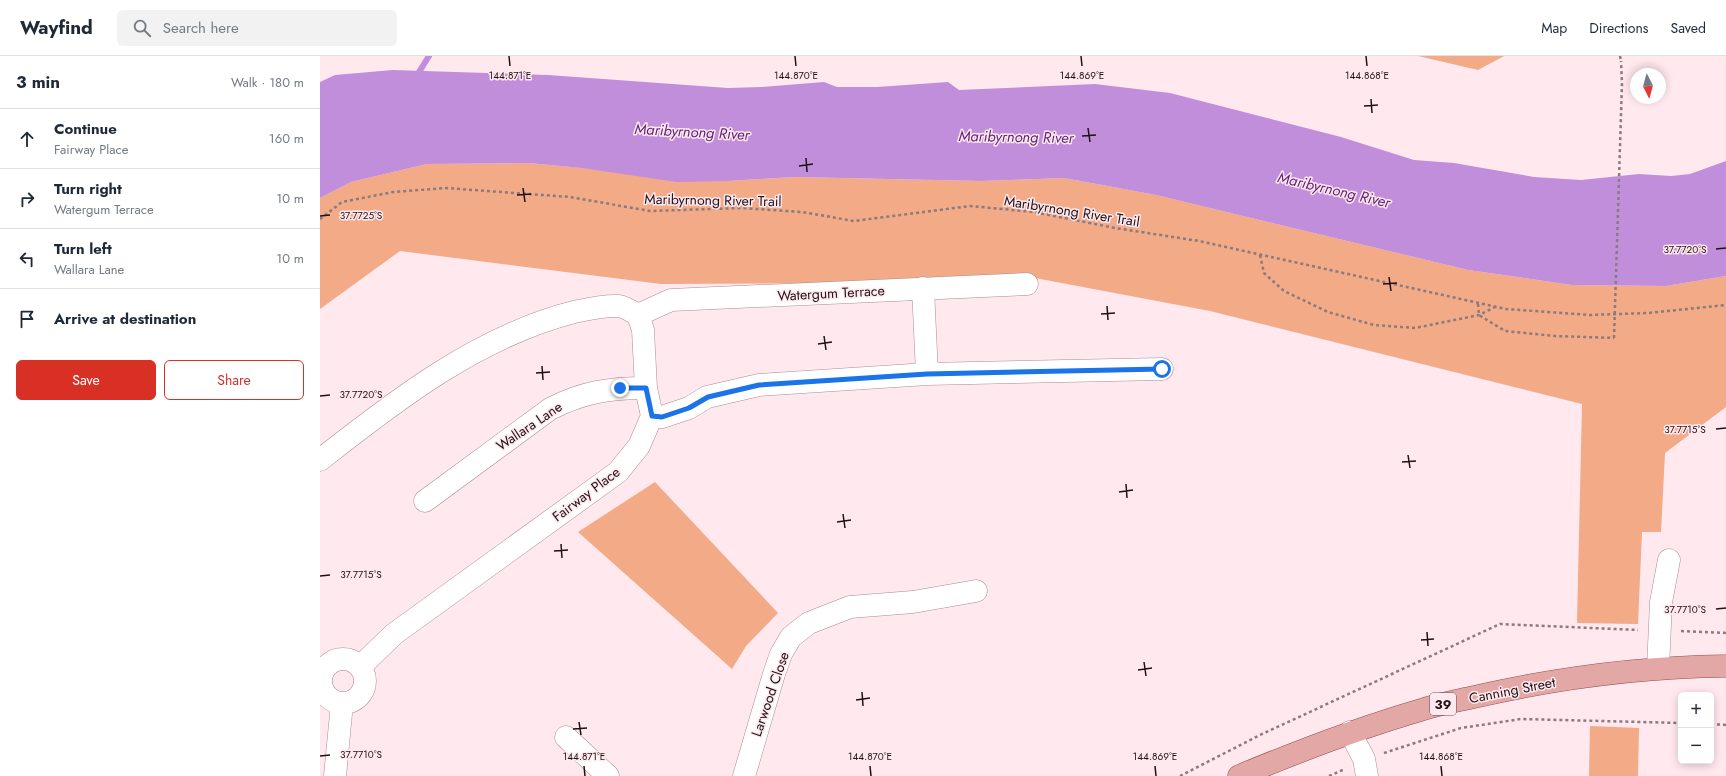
<!DOCTYPE html>
<html lang="en">
<head>
<meta charset="utf-8">
<style>
  body { margin:0; font-family:Jost,sans-serif; background:#f2f2f3; color:#1f2937 }
  .controls { position:absolute; right:12px; bottom:12px; display:grid; overflow:hidden; border-radius:6px; box-shadow:0 2px 10px #0003 }
  .controls button { width:36px; height:36px; display:grid; place-items:center; padding:0; border:0; border-bottom:1px solid #e0e1e3; background:#fff; color:#1f2937; font:20px sans-serif }
  .compass { position:absolute; left:1310px; top:12px; width:36px; height:36px; border-radius:50%; background:#fff; box-shadow:0 2px 10px #0003; rotate:174deg }
  .stop { position:absolute; width:12px; height:12px; margin:-9px; border:3px solid #1a73e8; border-radius:50%; background:#fff }
  .stop.end { background:#1a73e8; border-color:#fff; box-shadow:0 1px 4px #0008 }
  .list { margin:0; padding:0; list-style:none }
  h2 { display:flex; justify-content:space-between; align-items:center; height:52px; margin:0; padding:0 16px; font-size:17px }
  h2 small { font-size:13px; font-weight:400; color:#747a83 }
  .list li { display:grid; grid-template-columns:26px 1fr auto; gap:12px; align-items:center; box-sizing:border-box; height:60px; padding:0 16px; border-top:1px solid #e0e1e3 }
  .list b { display:block; font-size:15px; white-space:nowrap }
  .list p { margin:0; font-size:13px; white-space:nowrap; color:#747a83 }
  .list em { font-size:13px; font-style:normal; color:#747a83 }
  .actions { display:flex; gap:8px; padding:12px 16px }
  .actions a { flex:1; padding:9px 0; border:1px solid #d93025; border-radius:6px; text-align:center; font-size:14px; color:#d93025 }
  .actions .main { background:#d93025; color:#fff }
  .icon { flex:none; width:22px; height:22px; fill:none; stroke:currentColor; stroke-width:2; stroke-linecap:round; stroke-linejoin:round }
  .map { position:relative; flex:none; width:1406px; height:720px; overflow:hidden }
  header { display:flex; align-items:center; gap:24px; box-sizing:border-box; height:56px; padding:0 20px; background:#fff; border-bottom:1px solid #e0e1e3 }
  header strong { font-size:19px }
  nav { display:flex; gap:22px; margin-inline-start:auto; font-size:14px }
  .search { width:280px; height:36px; background:#f2f2f3; display:flex; align-items:center; gap:10px; box-sizing:border-box; padding:0 14px; border-radius:6px; color:#747a83; font-size:15px }
  main { display:flex }
  aside { flex:1; background:#fff }
  .map>svg:first-child { display:block }
  .green { fill:#f2aa87 }
  .water { fill:#c08edb }
  .lines { fill:none; stroke-linecap:round; stroke-linejoin:round }
  .stream { stroke:#c08edb; stroke-width:6 }
  .street-casing { stroke:#ac8b94; stroke-width:23 }
  .primary-casing { stroke:#924d4c; stroke-width:23 }
  .path { stroke:#8b7a7e; stroke-width:2.5; stroke-dasharray:3 3; stroke-linecap:butt }
  .street { stroke:#fff; stroke-width:22 }
  .primary { stroke:#e3a7a5; stroke-width:22 }
  .path-bridge { stroke:#8b7a7e; stroke-width:2.5; stroke-dasharray:3 3; stroke-linecap:butt }
  .route { stroke:#1a73e8; stroke-width:5 }
  .ticks { fill:none; stroke:#1e1215; stroke-width:1.5 }
  .labels { text-anchor:middle; dominant-baseline:central; stroke-width:3; stroke-linejoin:round; paint-order:stroke }
  .shield { fill:#ffe8ee; stroke:#625256; stroke-width:1 }
  .shield-label { font-size:13px; font-weight:bold; fill:#1e1215 }
  .street-label { font-size:14px; fill:#1e1215; stroke:#ffe8ee }
  .water-label { font-size:15px; font-style:italic; fill:#5d1e79; stroke:#ffe8ee }
  .ticks-label { font-size:10px; text-anchor:middle; fill:#1e1215; stroke:#ffe8ee; stroke-width:3; stroke-linejoin:round; paint-order:stroke }
</style>
</head>
<body>
<header>
<strong>Wayfind</strong>
<div class="search"><svg class="icon" aria-label="search" viewBox="0 0 24 24"><circle cx="10" cy="10" r="6"/><path d="M15 15l6 6"/></svg>Search here</div>
<nav><a>Map</a><a>Directions</a><a>Saved</a></nav>
</header>
<main>
<aside>
<h2>3 min<small>Walk · 180 m</small></h2>
<ul class="list">
<li><svg class="icon" aria-label="ahead" viewBox="0 0 24 24"><path d="M12 20V5M6 11l6-6 6 6"/></svg><div><b>Continue</b><p>Fairway Place</p></div><em>160 m</em></li>
<li><svg class="icon" aria-label="right" viewBox="0 0 24 24"><path d="M7 20v-9h11M14 6l5 5-5 5"/></svg><div><b>Turn right</b><p>Watergum Terrace</p></div><em>10 m</em></li>
<li><svg class="icon" aria-label="left" viewBox="0 0 24 24"><path d="M17 20v-9H6M10 6l-5 5 5 5"/></svg><div><b>Turn left</b><p>Wallara Lane</p></div><em>10 m</em></li>
<li><svg class="icon" aria-label="arrive" viewBox="0 0 24 24"><path d="M6 21V4h12l-3 4 3 4H6"/></svg><div><b>Arrive at destination</b></div></li>
</ul>
<div class="actions"><a class="main">Save</a><a>Share</a></div>
</aside>
<div class="map">
<svg width="1406" height="720" viewBox="0 0 1406 720">
  <rect width="100%" height="100%" fill="#ffe8ee"/>
  <path class="green" d="M1098 0H1184L1158 14Z
    M208 107 408 125 475 121 661 125 744 122 836 139 1148 214 1252 229 1346 230 1406 220V351L1345 397 1341 476H1322L1318 568 1257 567 1262 348 890 255 710 221 591 227 341 228 80 195 0 253V142L31 126 107 108Z
    M335 426 458 557 426 590 412 613 258 476Z
    M1270 670 1319 672 1318 720H1269Z"/>
  <path class="water" d="M73 14 228 19 408 32 441 31 504 26 517 31H557L628 26 639 34 775 28 850 37 1021 81 1094 104 1134 107 1214 121 1261 124 1319 118 1351 120 1370 118 1406 105V220L1346 230 1252 229 1148 214 836 139 744 122 661 125 475 121 408 125 357 126 262 112 208 107 107 108 31 126 0 142V26L15 19Z"/>
  <g class="lines">
    <path class="stream" d="M96 21 109 0"/>
    <defs>
      <path id="street" d="M603 232 607 318
        M318 259 351 244 707 228
        M0 404C76 344 159 280 254 256 268 253 284 249 299 250 305 251 313 256 318 259L323 274 326 332 332 360
        M105 445 230 353C263 336 289 332 326 332
        M1 625a22 22 0 1 1 44 0a22 22 0 1 1-44 0Z
        M40 611 74 578 298 416 319 390 332 360 342 361 369 352 387 341 439 329 607 318 842 313
        M1338 612 1341 546 1349 504
        M1030 676 1044 703 1047 720
        M246 681 288 720
        M15 720 22 647
        M424 720 454 618 461 598 471 581 489 567 530 551 593 546 656 535"/>
      <path id="primary" d="M919 720C979 695 1039 672 1101 654 1118 648 1136 645 1154 641 1237 622 1321 611 1406 610"/>
    </defs>
    <use href="#street" class="street-casing"/>
    <use href="#primary" class="primary-casing"/>
    <path class="path" d="M1300 0 1301 5
      M0 163 22 146 73 136 126 132 250 141 330 155 422 152 482 156 534 165 650 150 714 156 795 172 879 185 1186 253 1270 259 1328 257 1406 249
      M940 199 944 217 964 235 1008 256 1054 269 1095 272 1159 259 1175 251
      M1158 248 1159 259 1185 275 1235 280 1294 282
      M1361 575 1406 577
      M1391 668 1406 669
      M1064 697 1141 672 1201 663 1361 667
      M860 720 940 679 1180 568 1318 574
      M1009 720 1025 713"/>
    <use href="#street" class="street"/>
    <use href="#primary" class="primary"/>
    <path class="path-bridge" d="M1294 282 1302 27 1301 5"/>
  </g>
  <g class="lines">
    <path class="route" d="M300 332H326L332 360 342 361 369 352 388 341 439 329 607 318 842 313"/>
  </g>
  <path class="ticks" d="M189 0 190 10M475 0 476 10M761 0 762 10M1046 0 1047 10M1051 43 1052 57M1044 50 1058 49M768 72 770 86M762 80 776 79M486 102 487 116M479 110 493 108M203 132 205 146M197 139 211 138M0 160 10 159M1396 193 1406 192M1069 221 1071 235M1063 228 1077 227M787 250 788 264M781 258 795 257M504 280 506 294M498 288 512 286M222 310 223 324M216 317 230 316M0 340 10 339M1396 373 1406 372M1088 399 1090 412M1082 406 1096 405M806 428 807 442M799 436 813 434M523 458 525 472M517 466 531 464M241 488 242 502M234 495 248 494M0 520 10 519M1396 553 1406 552M1107 576 1108 590M1101 584 1114 583M824 606 826 620M818 614 832 612M542 636 543 650M536 644 550 642M259 666 261 679M253 673 267 672M0 700 10 699M264 710 265 720M550 710 551 720M835 710 836 720M1121 710 1122 720"/>
  <g class="labels">
    <rect class="shield" x="1110" y="637" width="26" height="22" rx="3"/>
    <g class="shield-label">
      <text x="1123" y="648">39</text>
    </g>
    <g class="street-label">
      <text transform="translate(393 144) rotate(1)">Maribyrnong River Trail</text>
      <text transform="translate(752 155) rotate(9)">Maribyrnong River Trail</text>
      <text transform="translate(511 237) rotate(-3)">Watergum Terrace</text>
      <text transform="translate(209 370) rotate(-34)">Wallara Lane</text>
      <text transform="translate(266 438) rotate(-37)">Fairway Place</text>
      <text transform="translate(1192 634) rotate(-11)">Canning Street</text>
      <text transform="translate(450 638) rotate(-71)">Larwood Close</text>
    </g>
    <g class="water-label">
      <text transform="translate(372 76) rotate(3)">Maribyrnong River</text>
      <text transform="translate(696 81) rotate(1)">Maribyrnong River</text>
      <text transform="translate(1014 134) rotate(13)">Maribyrnong River</text>
    </g>
  </g>
  <g class="ticks-label">
    <text x="190" y="23">144.871°E</text>
    <text x="476" y="23">144.870°E</text>
    <text x="762" y="23">144.869°E</text>
    <text x="1047" y="23">144.868°E</text>
    <text x="41" y="163">37.7725°S</text>
    <text x="1365" y="197">37.7720°S</text>
    <text x="41" y="342">37.7720°S</text>
    <text x="1365" y="377">37.7715°S</text>
    <text x="41" y="522">37.7715°S</text>
    <text x="1365" y="557">37.7710°S</text>
    <text x="41" y="702">37.7710°S</text>
    <text x="264" y="704">144.871°E</text>
    <text x="550" y="704">144.870°E</text>
    <text x="835" y="704">144.869°E</text>
    <text x="1121" y="704">144.868°E</text>
  </g>
</svg>
<div class="controls">
<button>+</button>
<button>−</button>
</div>
<svg class="compass" viewBox="-18 -18 36 36"><path d="M0-13l5 13h-10z" fill="#e53935"/><path d="M0 13l5-13h-10z" fill="#747a83"/></svg>
<div class="stop" style="left:842px;top:313px"></div>
<div class="stop end" style="left:300px;top:332px"></div>
</div>
</main>
</body>
</html>
